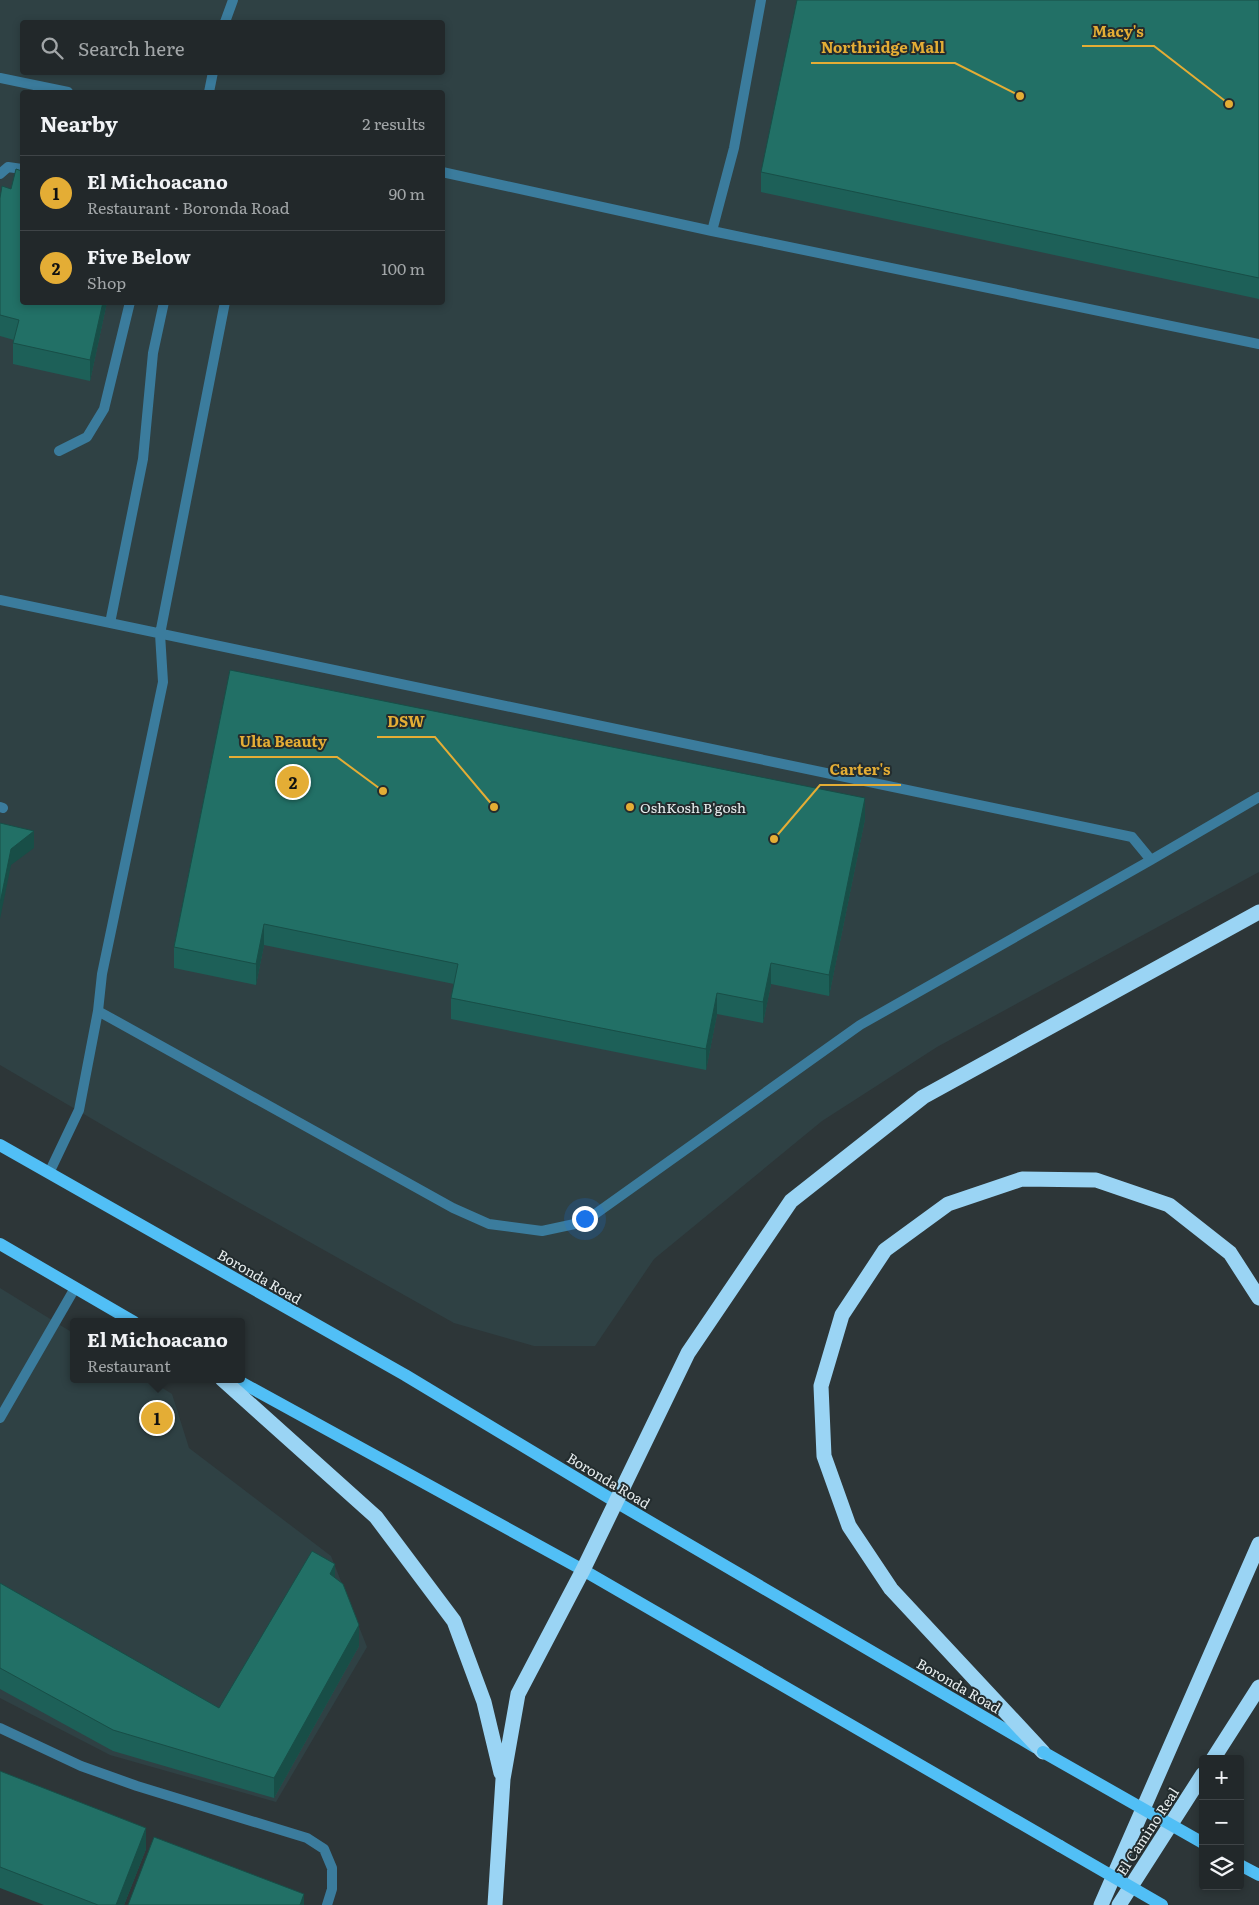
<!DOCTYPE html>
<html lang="en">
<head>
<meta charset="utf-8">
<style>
  body { margin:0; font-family:Literata,serif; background:#2a3032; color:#f1f3f6 }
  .controls { position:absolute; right:15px; bottom:15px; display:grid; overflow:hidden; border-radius:5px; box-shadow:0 2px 8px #0003 }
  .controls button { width:45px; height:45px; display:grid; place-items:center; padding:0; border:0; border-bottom:1px solid #3f4447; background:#22282a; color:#f1f3f6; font:25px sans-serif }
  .you { position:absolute; left:584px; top:1218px; width:18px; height:18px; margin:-12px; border:4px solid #fff; border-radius:50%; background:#1a73e8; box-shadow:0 0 0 8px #1a73e833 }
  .badge { display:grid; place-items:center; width:32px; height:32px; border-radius:50%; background:#e4ad35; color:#111; font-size:16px; font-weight:700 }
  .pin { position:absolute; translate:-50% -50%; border:2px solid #fff; box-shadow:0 1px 5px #0006 }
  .popup { position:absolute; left:70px; top:1318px; width:175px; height:65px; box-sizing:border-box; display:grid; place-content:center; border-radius:5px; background:#22282a; filter:drop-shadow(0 1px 4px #0005); font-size:16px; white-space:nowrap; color:#a2a6a8 }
  .popup b { font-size:19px; color:#f1f3f6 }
  .popup::after { content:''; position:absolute; left:50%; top:100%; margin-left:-10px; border:10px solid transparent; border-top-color:#22282a }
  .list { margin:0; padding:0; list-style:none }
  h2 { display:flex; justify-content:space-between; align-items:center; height:65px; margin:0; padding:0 20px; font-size:21px }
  h2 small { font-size:16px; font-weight:400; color:#a2a6a8 }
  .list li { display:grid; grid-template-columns:32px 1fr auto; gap:15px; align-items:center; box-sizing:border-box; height:75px; padding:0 20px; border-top:1px solid #3f4447 }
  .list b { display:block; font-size:19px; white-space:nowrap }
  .list p { margin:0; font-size:16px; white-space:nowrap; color:#a2a6a8 }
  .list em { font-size:16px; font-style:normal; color:#a2a6a8 }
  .icon { flex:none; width:28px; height:28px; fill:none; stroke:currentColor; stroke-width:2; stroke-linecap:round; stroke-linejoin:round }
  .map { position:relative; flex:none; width:1259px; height:1905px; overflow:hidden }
  .search { position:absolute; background:#22282a; box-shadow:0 2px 8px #0003; left:20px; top:20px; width:425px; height:55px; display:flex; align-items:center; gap:12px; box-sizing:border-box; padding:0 18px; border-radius:5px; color:#a2a6a8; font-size:19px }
  .panel { position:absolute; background:#22282a; box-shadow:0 2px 8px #0003; left:20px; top:90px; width:425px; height:215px; border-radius:5px }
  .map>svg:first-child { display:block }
  .built { fill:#2f4144; fill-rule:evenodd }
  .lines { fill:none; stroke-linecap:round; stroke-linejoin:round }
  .service { stroke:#3b7c9d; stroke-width:10 }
  .primary { stroke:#51bff6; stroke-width:12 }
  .motorway { stroke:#9ad4f4; stroke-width:15 }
  .primary-bridge { stroke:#51bff6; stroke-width:12 }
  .wall { fill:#1d6058 }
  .shaded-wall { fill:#184e47 }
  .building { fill:#227066; stroke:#184e47 }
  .poi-dot { fill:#e4ad35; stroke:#232c2e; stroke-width:2 }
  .labels { text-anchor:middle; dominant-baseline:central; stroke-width:4; stroke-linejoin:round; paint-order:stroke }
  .poi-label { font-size:14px; fill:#e7edee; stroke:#232c2e; text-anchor:start }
  .street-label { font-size:14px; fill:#e7edee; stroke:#232c2e }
  .leader { fill:none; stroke:#e4ad35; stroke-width:2 }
  .callout-dot { fill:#e4ad35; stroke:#232c2e; stroke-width:2 }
  .callout-label { font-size:15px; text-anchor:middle; font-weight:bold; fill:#e4ad35; stroke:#232c2e; stroke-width:4; stroke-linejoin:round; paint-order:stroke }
</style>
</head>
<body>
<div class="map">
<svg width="1259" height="1905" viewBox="0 0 1259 1905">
  <rect width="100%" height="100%" fill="#2d3638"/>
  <path class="built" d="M0 0H1259V872L937 1047 822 1121 654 1259 595 1346H534L454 1323 135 1144 0 1065ZM22 22H442V72H22ZM22 92H442V302H22Z
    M0 1288 73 1333V1379H148L172 1394 189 1448 331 1556 367 1647 276 1802 110 1755 0 1698Z"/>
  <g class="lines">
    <path class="service" d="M225 22 233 0
      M0 78 68 92
      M209 92 213 72
      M442 172 712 231 1259 344
      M0 174 8 167 22 169
      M712 231 734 148 761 0
      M59 451 87 437 104 409 130 302
      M0 600 1132 837 1151 860
      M110 623 143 459 153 353 164 302
      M0 807 3 808
      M98 1011 453 1208 489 1224 542 1231 584 1222 860 1025 1151 860 1259 797
      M49 1173 79 1110 98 1011 102 974 163 682 160 634 225 302
      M0 1418 75 1288
      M0 1728 81 1766 137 1786 307 1838 324 1849 332 1868V1889L327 1905"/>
    <path class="primary" d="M0 1145 405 1375 616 1502 1035 1747
      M0 1244 134 1322
      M235 1379 583 1570 1060 1846
      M1240 1865 1259 1875"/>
    <path class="motorway" d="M222 1379 376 1517 454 1621 484 1702 501 1773
      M1043 1752 891 1589 849 1526 824 1456 821 1386 842 1315 885 1250 948 1204 1022 1179 1096 1180 1169 1205 1230 1253 1259 1298
      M1213 1759 1259 1687
      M495 1905 503 1779 518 1694 583 1570 688 1353 791 1201 923 1097 1259 912
      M1101 1905 1259 1544
      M1119 1905 1203 1774"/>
    <path class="primary-bridge" d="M1043 1752 1203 1843
      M1060 1846 1162 1905"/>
  </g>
  <path class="wall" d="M1259 0V299L761 192V172Z
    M0 198 107 302 90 381 13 364V343L14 340 0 336Z
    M230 670 865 819 829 996 771 984 763 1023 717 1014 706 1070 451 1019V998L454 984 264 945 256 985 174 968V947Z
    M335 1578 359 1646 274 1798 113 1751 0 1689V1583L219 1708Z
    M0 1771 146 1849 124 1905H44L0 1888Z"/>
  <path class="shaded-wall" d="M103 302H107L90 381V360Z
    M865 798V819L829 996V975Z
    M34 831V848L11 865 0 919V903L11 849Z
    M264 924V945L256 985V964Z
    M771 963V984L763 1023V1002Z
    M717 993V1014L706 1070V1049Z
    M335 1564V1585L330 1574Z
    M359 1625V1646L274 1798V1778Z
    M146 1828V1849L124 1905H116Z
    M304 1894V1905H300Z"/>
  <path class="building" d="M797 0H1259V278L761 172Z
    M16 169 22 171V302H103L90 360 13 343 19 320 0 315V198L2 186 11 189Z
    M230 670 865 798 829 975 771 963 763 1002 717 993 706 1049 451 998 458 964 264 924 256 964 174 947Z
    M0 823 34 831 11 849 0 903Z
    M312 1551 335 1564 330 1574 343 1584 359 1625 274 1778 113 1730 0 1668V1583L219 1708Z
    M0 1771 146 1828 116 1905H98L0 1867Z
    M154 1837 304 1894 300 1905H128Z"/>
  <circle class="poi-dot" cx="630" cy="807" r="5"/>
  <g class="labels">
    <g class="poi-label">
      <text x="640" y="807">OshKosh B'gosh</text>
    </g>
    <g class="street-label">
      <text transform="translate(260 1276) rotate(30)">Boronda Road</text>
      <text transform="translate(609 1480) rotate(31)">Boronda Road</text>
      <text transform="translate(959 1685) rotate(30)">Boronda Road</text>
      <text transform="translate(1147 1831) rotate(-57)">El Camino Real</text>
    </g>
  </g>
  <path class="leader" d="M1229 104L1154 46H1082M1020 96L955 63H811M494 807L435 737H377M383 791L337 757H229M774 839L820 785H901"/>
  <g class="callout-dot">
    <circle cx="1229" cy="104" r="5"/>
    <circle cx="1020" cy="96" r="5"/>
    <circle cx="494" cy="807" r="5"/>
    <circle cx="383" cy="791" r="5"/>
    <circle cx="774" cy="839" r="5"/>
  </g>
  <g class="callout-label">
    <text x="1118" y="37">Macy's</text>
    <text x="883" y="53">Northridge Mall</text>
    <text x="406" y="727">DSW</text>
    <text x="283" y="747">Ulta Beauty</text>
    <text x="860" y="775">Carter's</text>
  </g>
</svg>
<div class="controls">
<button>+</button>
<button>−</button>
<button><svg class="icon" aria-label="layers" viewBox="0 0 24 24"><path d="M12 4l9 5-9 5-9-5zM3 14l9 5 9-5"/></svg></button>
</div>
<div class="you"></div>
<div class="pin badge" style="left:157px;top:1418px">1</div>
<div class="popup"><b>El Michoacano</b>Restaurant</div>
<div class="pin badge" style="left:293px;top:782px">2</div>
<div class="search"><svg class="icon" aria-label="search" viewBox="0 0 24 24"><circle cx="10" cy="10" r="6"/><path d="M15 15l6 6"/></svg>Search here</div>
<section class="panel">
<h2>Nearby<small>2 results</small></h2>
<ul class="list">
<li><span class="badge">1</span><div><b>El Michoacano</b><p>Restaurant · Boronda Road</p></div><em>90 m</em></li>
<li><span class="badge">2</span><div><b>Five Below</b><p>Shop</p></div><em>100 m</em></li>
</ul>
</section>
</div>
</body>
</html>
